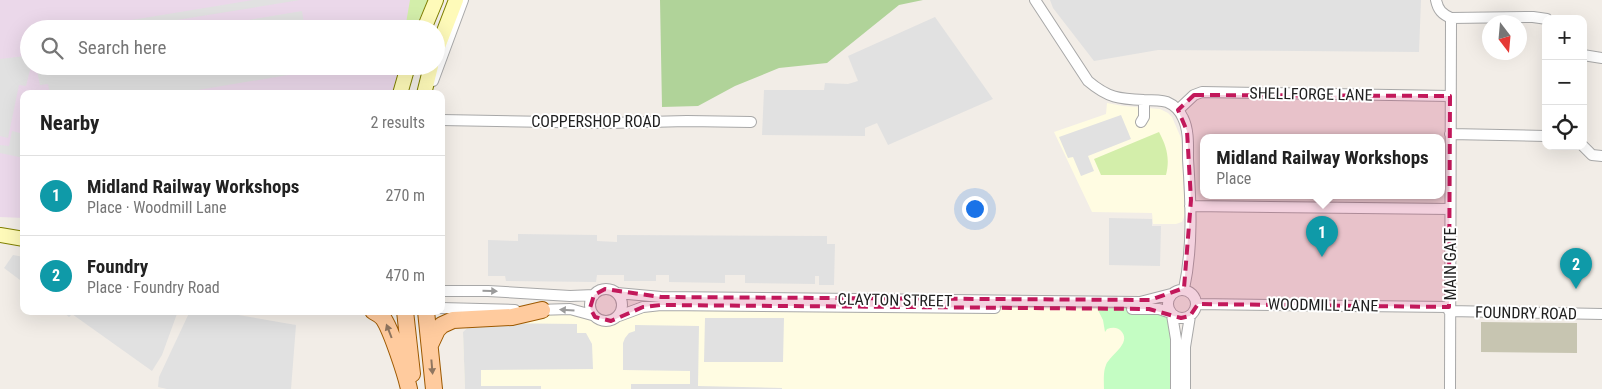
<!DOCTYPE html>
<html lang="en">
<head>
<meta charset="utf-8">
<style>
  body { margin:0; font-family:"Roboto Condensed",sans-serif; background:#f6f6f6; color:#222 }
  .controls { position:absolute; right:15px; top:15px; display:grid; overflow:hidden; border-radius:10px; box-shadow:0 5px 20px #0002 }
  .controls button { width:45px; height:45px; display:grid; place-items:center; padding:0; border:0; border-bottom:1px solid #e0e0e0; background:#fff; color:#222; font:25px sans-serif }
  .compass { position:absolute; left:1482px; top:15px; width:45px; height:45px; border-radius:50%; background:#fff; box-shadow:0 5px 20px #0002; rotate:164deg }
  .you { position:absolute; left:974px; top:208px; width:18px; height:18px; margin:-12px; border:4px solid #fff; border-radius:50%; background:#1a73e8; box-shadow:0 0 0 8px #1a73e833 }
  .badge { display:grid; place-items:center; width:32px; height:32px; border-radius:50%; background:#ea580c; color:#fff; font-size:16px; font-weight:700 }
  .pin { position:absolute; translate:-50% -41px; filter:drop-shadow(0 1px 2px #0008) }
  .pin::after { content:''; position:absolute; top:26px; width:18px; height:15px; background:inherit; clip-path:polygon(0 0,100% 0,50% 100%) }
  .popup { position:absolute; left:1200px; top:134px; width:245px; height:65px; box-sizing:border-box; display:grid; place-content:center; border-radius:10px; background:#fff; filter:drop-shadow(0 1px 4px #0005); font-size:16px; white-space:nowrap; color:#767676 }
  .popup b { font-size:19px; color:#222 }
  .popup::after { content:''; position:absolute; left:50%; top:100%; margin-left:-10px; border:10px solid transparent; border-top-color:#fff }
  .list { margin:0; padding:0; list-style:none }
  h2 { display:flex; justify-content:space-between; align-items:center; height:65px; margin:0; padding:0 20px; font-size:21px }
  h2 small { font-size:16px; font-weight:400; color:#767676 }
  .list li { display:grid; grid-template-columns:32px 1fr auto; gap:15px; align-items:center; box-sizing:border-box; height:80px; padding:0 20px; border-top:1px solid #e0e0e0 }
  .list b { display:block; font-size:19px; white-space:nowrap }
  .list p { margin:0; font-size:16px; white-space:nowrap; color:#767676 }
  .list em { font-size:16px; font-style:normal; color:#767676 }
  .icon { flex:none; width:28px; height:28px; fill:none; stroke:currentColor; stroke-width:2; stroke-linecap:round; stroke-linejoin:round }
  .map { position:relative; flex:none; width:1602px; height:389px; overflow:hidden }
  .search { position:absolute; background:#fff; box-shadow:0 5px 20px #0002; left:20px; top:20px; width:425px; height:55px; display:flex; align-items:center; gap:12px; box-sizing:border-box; padding:0 18px; border-radius:28px; color:#767676; font-size:19px }
  .panel { position:absolute; background:#fff; box-shadow:0 5px 20px #0002; left:20px; top:90px; width:425px; height:225px; border-radius:10px }
  .map>svg:first-child { display:block }
  .industrial { fill:#ebd8ea }
  .education { fill:#fffce2 }
  .construction { fill:#c7c5b1 }
  .grass { fill:#d3eeaa }
  .forest { fill:#b0d399 }
  .park { fill:#c4fdc3 }
  .parking { fill:#e1e1e1 }
  .lines { fill:none; stroke-linecap:round; stroke-linejoin:round }
  .minor-casing { stroke:#a8a8a8; stroke-width:12 }
  .secondary-casing { stroke:#7f7f00; stroke-width:16 }
  .primary-casing { stroke:#9d5900; stroke-width:18 }
  .minor { stroke:#fff; stroke-width:10 }
  .secondary { stroke:#fefab9; stroke-width:14 }
  .primary { stroke:#ffcb9e; stroke-width:16 }
  .oneway { fill:#9b9b9b }
  .oneway2 { fill:#907660 }
  .marked { fill:#c2185b; fill-opacity:0.2; stroke:#c2185b; stroke-width:4; stroke-dasharray:10 6; stroke-linejoin:round }
  .labels { text-anchor:middle; dominant-baseline:central; stroke-width:4; stroke-linejoin:round; paint-order:stroke }
  .street-label { font-size:16px; fill:#212121; stroke:#fff }
</style>
</head>
<body>
<div class="map">
<svg width="1602" height="389" viewBox="0 0 1602 389">
  <rect width="100%" height="100%" fill="#f2ede7"/>
  <path class="industrial" d="M0 0H418L412 29H29V66H403L396 94H24V218L0 217Z"/>
  <path class="education" d="M1107 103 1123 106 1160 109 1168 113 1172 117 1181 138 1185 215 1182 222 1176 224H1153L1152 213 1092 212 1054 132 1106 114Z
    M661 305 1149 309 1176 389H465L463 332 542 310 592 315 598 319 607 321Z"/>
  <path class="construction" d="M1481 322 1577 323V353L1481 352Z"/>
  <path class="grass" d="M410 0H428L415 29H405Z
    M1159 132C1167 147 1170 159 1166 175H1101L1094 159Z"/>
  <path class="forest" d="M660 0H923L899 5 827 63 779 68 735 86 698 106 662 107Z"/>
  <path class="park" d="M1097 308 1149 309 1171 313 1176 389H1104C1104 381 1103 372 1106 365 1110 355 1131 344 1122 332 1118 327 1113 327 1107 329L1105 332 1103 320Z"/>
  <path class="parking" d="M253 0H300L121 29H77Z
    M1050 0H1421L1419 52 1158 50 1094 61 1053 8Z
    M302 11 305 29H195Z
    M935 17 993 99 888 145 877 123 865 128V136L762 135 764 90H824L825 83 848 84 858 81 848 56Z
    M25 56 29 57V66H31L26 86 19 85 8 138 0 136V59Z
    M36 66H311L312 71 174 94H50L48 84 40 85Z
    M1121 115 1131 139 1088 156 1094 171 1081 176 1073 157 1068 158 1059 137Z
    M12 131 24 134V158L0 153V145L9 146Z
    M1109 218 1152 219V226H1161L1160 266 1109 265Z
    M518 234 597 235V241L617 242V235L827 236V244H835L834 285H819V276H815V284L745 283V275H725V283L669 282V275H656V281H624V275H597L596 282 506 281 505 276H488V240L518 241Z
    M13 255 24 257V283L4 268Z
    M62 311H178L162 355 152 371 72 314 69 317Z
    M190 311H215L296 325 291 389H167L158 387 159 377Z
    M705 318H784L783 362H704Z
    M473 323 577 324V333H586L592 344 593 369 481 370V386H541V389H465L463 332Z
    M635 325 699 326 698 386 782 388V389H631V384H690V371L623 370V343L625 338 629 333 635 331Z"/>
  <g class="lines">
    <defs>
      <path id="minor" d="M1035 0 1088 81C1108 98 1119 99 1144 100 1152 100 1160 100 1167 102 1174 105 1180 111 1183 118 1189 130 1188 146 1188 159 1191 203 1193 247 1184 289
        M1436 0C1438 10 1442 14 1451 18L1533 17 1547 19
        M1583 55 1602 58
        M433 81 463 0
        M1178 110 1194 95 1202 92 1450 96
        M441 120 609 123 687 121 751 122
        M1141 122 1144 117V100
        M1450 134 1546 136
        M1583 146 1592 155 1602 156
        M1190 206 1450 209
        M590 305a16 16 0 1 1 32 0a16 16 0 1 1-32 0Z
        M1168 304a14 14 0 1 1 28 0a14 14 0 1 1-28 0Z
        M441 291H488L570 296 594 295
        M617 293 661 297 1140 302 1171 294
        M1196 304 1449 307
        M441 308 515 310
        M1132 309H1159L1171 313
        M537 310 570 309 592 315
        M1449 311 1602 314
        M1172 315 1176 339V389
        M619 316 643 307 661 305 995 308
        M1185 389V347L1190 316
        M1450 389 1451 18"/>
      <path id="secondary" d="M424 29 436 0
        M436 52 456 0
        M400 94 408 66
        M424 94 431 66
        M0 235 24 239"/>
      <path id="primary" d="M373 311C377 313 380 315 383 318 391 329 406 375 409 389
        M405 311 412 374
        M426 311 434 389
        M430 345 437 330 442 325 453 320 512 317 542 310"/>
    </defs>
    <use href="#minor" class="minor-casing"/>
    <use href="#secondary" class="secondary-casing"/>
    <use href="#primary" class="primary-casing"/>
    <use href="#minor" class="minor"/>
    <use href="#secondary" class="secondary"/>
    <use href="#primary" class="primary"/>
  </g>
  <defs><path id="oneway-solid" d="M-6-.8H1V-3.2L6.5 0L1 3.2V.8H-6Z" transform="scale(1.25)"/></defs>
  <g class="oneway">
    <use href="#oneway-solid" transform="translate(490 291) rotate(2)"/>
    <use href="#oneway-solid" transform="translate(567 310) rotate(-176)"/>
  </g>
  <g class="oneway2">
    <use href="#oneway-solid" transform="translate(389 331) rotate(-111)"/>
    <use href="#oneway-solid" transform="translate(432 367) rotate(85)"/>
  </g>
  <path class="marked" d="M1194 95 1450 96 1449 307 1198 304 1190 316 1181 318 1149 309 661 305 643 307 611 321 595 317 590 308 594 295 605 289 661 297 1150 300 1184 288 1191 200 1187 131 1178 110Z"/>
  <g class="labels">
    <g class="street-label">
      <text transform="translate(1311 94) rotate(1)">SHELLFORGE LANE</text>
      <text x="596" y="121">COPPERSHOP ROAD</text>
      <text transform="translate(1450 264) rotate(-90)">MAIN GATE</text>
      <text transform="translate(895 300) rotate(1)">CLAYTON STREET</text>
      <text transform="translate(1323 305) rotate(1)">WOODMILL LANE</text>
      <text transform="translate(1526 313) rotate(1)">FOUNDRY ROAD</text>
    </g>
  </g>
</svg>
<div class="controls">
<button>+</button>
<button>−</button>
<button><svg class="icon" aria-label="locate" viewBox="0 0 24 24"><circle cx="12" cy="12" r="6"/><path d="M12 2v4M12 18v4M2 12h4M18 12h4"/></svg></button>
</div>
<svg class="compass" viewBox="-18 -18 36 36"><path d="M0-13l5 13h-10z" fill="#e53935"/><path d="M0 13l5-13h-10z" fill="#767676"/></svg>
<div class="you"></div>
<div class="pin badge" style="left:1322px;top:257px;background:#0f9aa8">1</div>
<div class="popup"><b>Midland Railway Workshops</b>Place</div>
<div class="pin badge" style="left:1576px;top:289px;background:#0f9aa8">2</div>
<div class="search"><svg class="icon" aria-label="search" viewBox="0 0 24 24"><circle cx="10" cy="10" r="6"/><path d="M15 15l6 6"/></svg>Search here</div>
<section class="panel">
<h2>Nearby<small>2 results</small></h2>
<ul class="list">
<li><span class="badge" style="background:#0f9aa8">1</span><div><b>Midland Railway Workshops</b><p>Place · Woodmill Lane</p></div><em>270 m</em></li>
<li><span class="badge" style="background:#0f9aa8">2</span><div><b>Foundry</b><p>Place · Foundry Road</p></div><em>470 m</em></li>
</ul>
</section>
</div>
</body>
</html>
